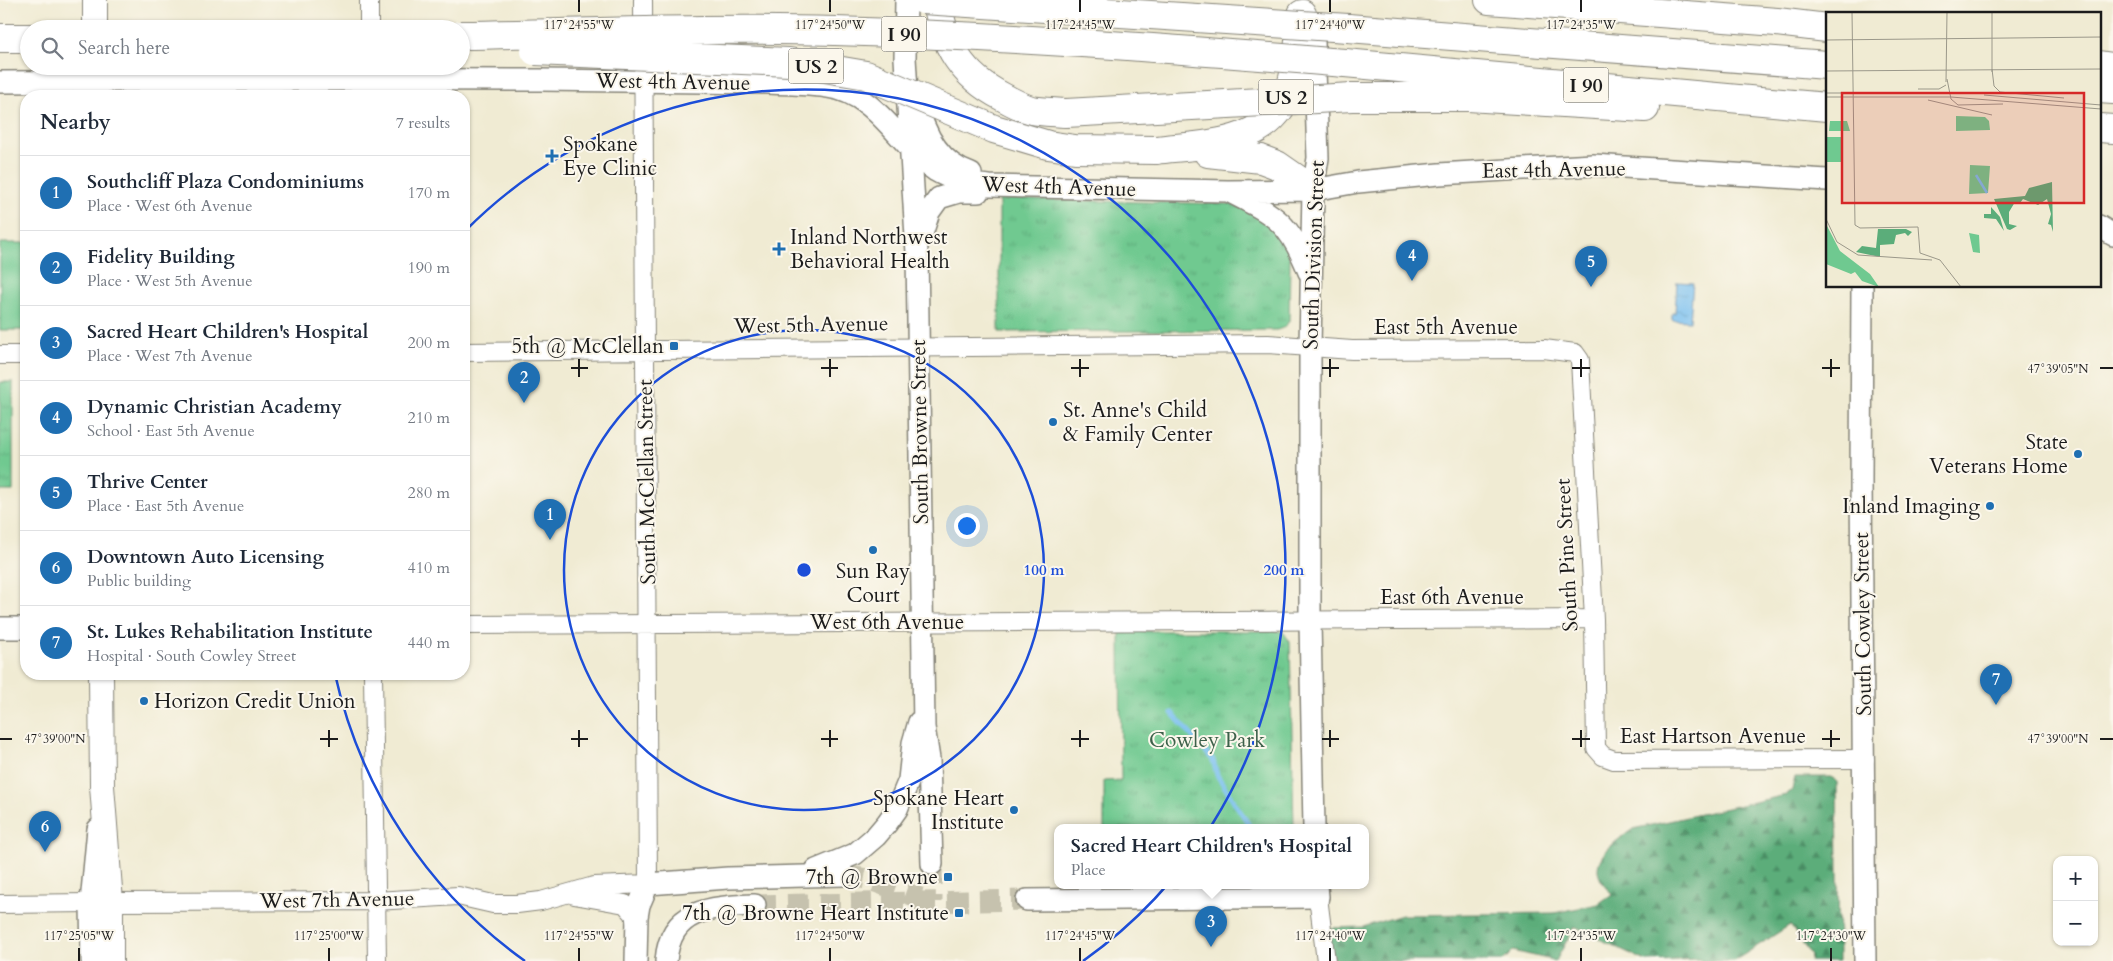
<!DOCTYPE html>
<html lang="en">
<head>
<meta charset="utf-8">
<style>
  body { margin:0; font-family:Cardo,serif; background:#f6f6f7; color:#1f2937 }
  .controls { position:absolute; right:15px; bottom:15px; display:grid; overflow:hidden; border-radius:10px; box-shadow:0 1px 4px #0004 }
  .controls button { width:45px; height:45px; display:grid; place-items:center; padding:0; border:0; border-bottom:1px solid #e0e1e3; background:#fff; color:#1f2937; font:25px sans-serif }
  .you { position:absolute; left:966px; top:525px; width:18px; height:18px; margin:-12px; border:4px solid #fff; border-radius:50%; background:#1a73e8; box-shadow:0 0 0 8px #1a73e833 }
  .badge { display:grid; place-items:center; width:32px; height:32px; border-radius:50%; background:#1f6fb2; color:#fff; font-size:16px; font-weight:700 }
  .pin { position:absolute; translate:-50% -41px; filter:drop-shadow(0 1px 2px #0008) }
  .pin::after { content:''; position:absolute; top:26px; width:18px; height:15px; background:inherit; clip-path:polygon(0 0,100% 0,50% 100%) }
  .popup { position:absolute; left:1054px; top:824px; width:315px; height:65px; box-sizing:border-box; display:grid; place-content:center; border-radius:10px; background:#fff; filter:drop-shadow(0 1px 4px #0005); font-size:16px; white-space:nowrap; color:#747a83 }
  .popup b { font-size:19px; color:#1f2937 }
  .popup::after { content:''; position:absolute; left:50%; top:100%; margin-left:-10px; border:10px solid transparent; border-top-color:#fff }
  .list { margin:0; padding:0; list-style:none }
  h2 { display:flex; justify-content:space-between; align-items:center; height:65px; margin:0; padding:0 20px; font-size:21px }
  h2 small { font-size:16px; font-weight:400; color:#747a83 }
  .list li { display:grid; grid-template-columns:32px 1fr auto; gap:15px; align-items:center; box-sizing:border-box; height:75px; padding:0 20px; border-top:1px solid #e0e1e3 }
  .list b { display:block; font-size:19px; white-space:nowrap }
  .list p { margin:0; font-size:16px; white-space:nowrap; color:#747a83 }
  .list em { font-size:16px; font-style:normal; color:#747a83 }
  .icon { flex:none; width:28px; height:28px; fill:none; stroke:currentColor; stroke-width:2; stroke-linecap:round; stroke-linejoin:round }
  .map { position:relative; flex:none; width:2113px; height:961px; overflow:hidden }
  .search { position:absolute; background:#fff; box-shadow:0 1px 4px #0004; left:20px; top:20px; width:450px; height:55px; display:flex; align-items:center; gap:12px; box-sizing:border-box; padding:0 18px; border-radius:28px; color:#747a83; font-size:19px }
  .panel { position:absolute; background:#fff; box-shadow:0 1px 4px #0004; left:20px; top:90px; width:450px; height:590px; border-radius:20px }
  .map>svg:first-child { display:block }
  .green { fill:#6fc990; stroke:#467256 }
  .forest { fill:url(#forest-firs); stroke:#3c644b }
  .park { fill:url(#park-tufts); stroke:#467256 }
  .water { fill:url(#water-ripples); stroke:#4a6e86 }
  .lines { fill:none; stroke-linecap:round; stroke-linejoin:round }
  .stream { stroke:#78bff0; stroke-width:5 }
  .tertiary-tunnel { stroke:#c6c2ae; stroke-width:21; stroke-dasharray:21 11; stroke-linecap:butt }
  .minor-casing { stroke:#868478; stroke-width:20 }
  .tertiary-casing { stroke:#868478; stroke-width:24 }
  .secondary-casing { stroke:#868478; stroke-width:26 }
  .motorway-casing { stroke:#868478; stroke-width:30 }
  .minor { stroke:#fff; stroke-width:18 }
  .tertiary { stroke:#fff; stroke-width:21 }
  .secondary { stroke:#fff; stroke-width:24 }
  .motorway { stroke:#fff; stroke-width:28 }
  .motorway-bridge-casing { stroke:#868478; stroke-width:30; stroke-linecap:butt }
  .motorway-bridge { stroke:#fff; stroke-width:28 }
  .ticks { fill:none; stroke:#1c1c1c; stroke-width:2 }
  .ring { fill:none; stroke:#1d4ed8; stroke-width:2.5 }
  .poi-dot { fill:#1f6fb2; stroke:#fbf7ec; stroke-width:2 }
  .labels { text-anchor:middle; dominant-baseline:central; stroke-width:4; stroke-linejoin:round; paint-order:stroke }
  .shield { fill:#fbf7ec; stroke:#5f5e5a; stroke-width:1 }
  .shield-label { font-size:20px; font-weight:bold; fill:#1c1c1c }
  .street-label { font-size:21px; fill:#1c1c1c; stroke:#fbf7ec }
  .poi-label { font-size:21px; fill:#1c1c1c; stroke:#fbf7ec; text-anchor:end }
  .park-label { font-size:21px; fill:#3d614a; stroke:#fbf7ec }
  .inset-river { fill:none; stroke:#78bff0; stroke-width:2.5 }
  .inset-road { fill:none; stroke:#9b988a; stroke-width:1 }
  .view { fill:#d62828; fill-opacity:0.15; stroke:#d62828; stroke-width:2.5 }
  .inset-edge { fill:none; stroke:#1c1c1c; stroke-width:2.5 }
  .ticks-label { font-size:12px; text-anchor:middle; fill:#1c1c1c; stroke:#fbf7ec; stroke-width:4; stroke-linejoin:round; paint-order:stroke }
  .centre { fill:#1d4ed8; stroke:#fbf7ec; stroke-width:2.5 }
  .ring-label { font-size:15px; text-anchor:middle; font-weight:bold; fill:#1d4ed8; stroke:#fbf7ec; stroke-width:4; stroke-linejoin:round; paint-order:stroke }
</style>
</head>
<body>
<div class="map">
<svg width="2113" height="961" viewBox="0 0 2113 961">
  <defs>
    <pattern id="forest-firs" width="22" height="20" patternUnits="userSpaceOnUse" patternTransform="scale(1.25)"><rect width="22" height="20" fill="#5bad7a"/><path d="M5 1l3.5 6h-7zM16 11l3.5 6h-7z" fill="#4a8c63"/></pattern>
    <pattern id="park-tufts" width="24" height="20" patternUnits="userSpaceOnUse" patternTransform="scale(1.25)"><rect width="24" height="20" fill="#6fc990"/><path d="M3 7l-1-3M5 7V3M7 7l1-3M15 17l-1-3M17 17v-4M19 17l1-3" fill="none" stroke="#60ac7c"/></pattern>
    <pattern id="water-ripples" width="26" height="14" patternUnits="userSpaceOnUse" patternTransform="scale(1.25)"><rect width="26" height="14" fill="#78bff0"/><path d="M2 4q2-2 4 0t4 0M15 11q2-2 4 0t4 0" fill="none" stroke="#67a4cd"/></pattern>
  </defs>
  <rect width="100%" height="100%" fill="#fbf7ec"/>
  <filter id="ink" filterUnits="userSpaceOnUse"><feTurbulence type="fractalNoise" baseFrequency=".02" numOctaves="2"/><feDisplacementMap in="SourceGraphic" scale="10" xChannelSelector="R" yChannelSelector="G"/><feConvolveMatrix kernelMatrix="1 2 1 2 8 2 1 2 1" color-interpolation-filters="sRGB"/></filter>
  <filter id="wash" filterUnits="userSpaceOnUse"><feTurbulence type="fractalNoise" baseFrequency=".0096" numOctaves="4" result="noise"/><feDisplacementMap in="SourceGraphic" scale="20" xChannelSelector="R" yChannelSelector="G"/><feGaussianBlur stdDeviation="1.12" result="paint"/><feColorMatrix in="noise" values="0 0 0 0 0 0 0 0 0 0 0 0 0 0 0 0 0 1.4 0 .05"/><feComposite in="paint" operator="in"/></filter>
  <g filter="url(#wash)">
    <rect width="100%" height="100%" fill="#f0ebd3"/>
    <path class="green" d="M0 243H26V330H0Z"/>
    <path class="forest" d="M1795 777H1831L1837 781 1839 961H1810L1811 956 1790 925 1734 961H1702L1700 959 1646 961 1574 927 1556 961 1513 951 1503 961H1333L1328 928 1363 927 1402 915 1554 913 1598 904 1612 894C1608 889 1602 883 1600 878 1590 857 1619 839 1633 829L1786 795 1792 790Z"/>
    <path class="park" d="M999 199 1232 204 1264 216 1287 245 1290 261 1289 321 1285 327 1277 330 999 332Z
      M0 382H13V491H0Z
      M1120 631H1279L1284 633 1290 642 1294 828H1104V781L1121 780Z"/>
    <path class="water" d="M1677 282 1693 283 1690 321 1672 320V313H1675Z"/>
    <g class="lines">
      <path class="stream" d="M1172 713 1213 760 1217 775 1251 828"/>
    </g>
  </g>
  <g filter="url(#ink)">
    <g class="lines">
      <path class="tertiary-tunnel" d="M932 864V902
        M844 875 867 879 920 898
        M755 905 1027 900"/>
      <defs>
        <path id="minor" d="M369 0V29
          M369 66V96
          M464 352 1268 344 1352 350 1544 349 1575 353 1580 360 1594 619 1596 748 1603 756 1614 760 1865 759
          M0 355H26
          M464 625 1594 619
          M373 674 377 961
          M574 895 625 904 634 914 636 923
          M1318 897 1326 961
          M111 902 376 901 458 896 493 904H517L541 901 594 886 648 884 643 0
          M0 904 91 903"/>
        <path id="tertiary" d="M906 0 905 58 917 253 924 727 929 759 932 864
          M1302 14 1314 41 1318 158 1313 190 1310 347V621L1314 828
          M0 82C180 81 360 79 540 80 595 81 650 81 705 82 746 83 788 82 828 87 877 93 899 146 936 171 953 181 971 185 990 186L1228 191 1313 190 1358 182 1439 174 1593 165 1827 180
          M916 100C923 131 938 163 971 174
          M1230 192C1277 216 1289 222 1309 272
          M2099 226 2113 235
          M920 240 929 212 939 198 959 192H978
          M1862 286 1861 480 1865 961
          M0 628H26
          M816 870 855 854 876 836 887 823 897 809 909 780 913 743 919 722
          M1027 900 1318 897 1317 886
          M92 961 91 903 98 829
          M636 961 637 917 639 905 648 884 728 878 844 875
          M666 961C670 908 711 907 755 905"/>
        <path id="secondary" d="M95 0V29
          M96 66V96
          M101 674 102 786 111 902V961"/>
        <path id="motorway" d="M937 0C943 45 962 76 1003 97 1012 102 1021 107 1031 110 1042 112 1054 112 1066 113
          M1489 0 1777 22 1827 28
          M1348 28 1827 65
          M0 38H29
          M1345 63 1827 107
          M2099 65 2113 67
          M2099 89 2113 90
          M1352 97H1468L1645 108
          M2099 128 2113 129
          M1156 150C1206 144 1270 146 1290 89 1298 65 1299 38 1302 14
          M1208 153 1261 159 1277 165 1313 190"/>
      </defs>
      <use href="#minor" class="minor-casing"/>
      <use href="#tertiary" class="tertiary-casing"/>
      <use href="#secondary" class="secondary-casing"/>
      <use href="#motorway" class="motorway-casing"/>
      <use href="#minor" class="minor"/>
      <use href="#tertiary" class="tertiary"/>
      <use href="#secondary" class="secondary"/>
      <use href="#motorway" class="motorway"/>
      <defs>
        <path id="motorway-bridge" d="M923 0 1348 28
          M461 35C586 33 710 27 835 31 1005 36 1175 49 1345 63
          M535 51 789 62 866 75 994 129 1048 145 1075 149 1156 150
          M1066 113 1352 97"/>
      </defs>
      <use href="#motorway-bridge" class="motorway-bridge-casing"/>
      <use href="#motorway-bridge" class="motorway-bridge"/>
    </g>
  </g>
  <path class="ticks" d="M579 0V12M830 0V12M1080 0V12M1330 0V12M1581 0V12M579 359V377M830 359V377M1080 359V377M1330 359V377M1581 359V377M1831 359V377M571 368H588M821 368H838M1071 368H1089M1322 368H1339M1572 368H1590M1822 368H1840M2100 368H2113M329 730V747M579 730V747M830 730V747M1080 730V747M1330 730V747M1581 730V747M1831 730V747M0 739H12M320 739H338M571 739H588M821 739H838M1071 739H1089M1322 739H1339M1572 739H1590M1822 739H1840M2100 739H2113M79 948V961M329 948V961M579 948V961M830 948V961M1080 948V961M1330 948V961M1581 948V961M1831 948V961"/>
  <g class="ring">
    <circle cx="804" cy="570" r="240"/>
    <path d="M525 961A480 480 0 0 1 335 674M465 231A480 480 0 1 1 1083 961"/>
  </g>
  <g class="poi-dot">
    <path d="M549.5 148.5h5v5h5v5h-5v5h-5v-5h-5v-5h5z"/>
    <path d="M776.5 241.5h5v5h5v5h-5v5h-5v-5h-5v-5h5z"/>
    <rect x="669" y="341" width="10" height="10" rx="2.5"/>
    <circle cx="1053" cy="422" r="5"/>
    <circle cx="2078" cy="454" r="5"/>
    <circle cx="1990" cy="506" r="5"/>
    <circle cx="873" cy="550" r="5"/>
    <circle cx="144" cy="701" r="5"/>
    <circle cx="1014" cy="810" r="5"/>
    <rect x="943" y="872" width="10" height="10" rx="2.5"/>
    <rect x="954" y="908" width="10" height="10" rx="2.5"/>
  </g>
  <g class="labels">
    <g class="shield">
      <rect x="881.5" y="16.5" width="45" height="35" rx="4"/>
      <rect x="788.5" y="48.5" width="55" height="35" rx="4"/>
      <rect x="1563.5" y="67.5" width="45" height="35" rx="4"/>
      <rect x="1258.5" y="79.5" width="55" height="35" rx="4"/>
    </g>
    <g class="shield-label">
      <text x="904" y="34">I 90</text>
      <text x="816" y="66">US 2</text>
      <text x="1586" y="85">I 90</text>
      <text x="1286" y="97">US 2</text>
    </g>
    <g class="street-label">
      <text transform="translate(673 82) rotate(1)">West 4th Avenue</text>
      <text transform="translate(1554 170) rotate(-1)">East 4th Avenue</text>
      <text transform="translate(1059 187) rotate(2)">West 4th Avenue</text>
      <text transform="translate(1314 255) rotate(-88)">South Division Street</text>
      <text transform="translate(811 325) rotate(-1)">West 5th Avenue</text>
      <text x="1446" y="327">East 5th Avenue</text>
      <text transform="translate(920 432) rotate(-91)">South Browne Street</text>
      <text transform="translate(647 482) rotate(-91)">South McClellan Street</text>
      <text transform="translate(1567 555) rotate(-93)">South Pine Street</text>
      <text x="1452" y="597">East 6th Avenue</text>
      <text x="887" y="622">West 6th Avenue</text>
      <text transform="translate(1863 624) rotate(-91)">South Cowley Street</text>
      <text x="1713" y="736">East Hartson Avenue</text>
      <text transform="translate(337 900) rotate(-1)">West 7th Avenue</text>
    </g>
    <g class="poi-label">
      <text x="563" y="144" text-anchor="start">Spokane<tspan x="563" dy="24">Eye Clinic</tspan></text>
      <text x="790" y="237" text-anchor="start">Inland Northwest<tspan x="790" dy="24">Behavioral Health</tspan></text>
      <text x="664" y="346">5th @ McClellan</text>
      <text x="1063" y="410" text-anchor="start">St. Anne's Child<tspan x="1063" dy="24">&amp; Family Center</tspan></text>
      <text x="2068" y="442">State<tspan x="2068" dy="24">Veterans Home</tspan></text>
      <text x="1980" y="506">Inland Imaging</text>
      <text x="873" y="571" text-anchor="middle">Sun Ray<tspan x="873" dy="24">Court</tspan></text>
      <text x="154" y="701" text-anchor="start">Horizon Credit Union</text>
      <text x="1004" y="798">Spokane Heart<tspan x="1004" dy="24">Institute</tspan></text>
      <text x="938" y="877">7th @ Browne</text>
      <text x="949" y="913">7th @ Browne Heart Institute</text>
    </g>
    <g class="park-label">
      <text x="1207" y="740">Cowley Park</text>
    </g>
  </g>
  <g transform="translate(1826 12)">
    <rect width="275" height="275" fill="#f0ebd3"/>
    <path d="M4 109H21L24 119H3ZM143 221 153 223 154 241 147 240Z" fill="#6fc990"/>
    <path d="M226 170 227 220 225 213 222 212 225 202 221 187 212 193 197 187 194 191 189 190 183 200V212L191 214 184 218 181 217 168 187 199 184 203 176ZM165 195 174 205 178 219 170 207 158 206V202H165ZM52 217H80L86 220 82 224 79 221 70 223 68 232 54 233V245L30 240 36 234 50 236Z" fill="#5bad7a"/>
    <path d="M130 104 159 105 163 109 164 118 130 119ZM0 125H17L15 150H0ZM144 153 164 154 162 181 143 182ZM0 212 14 239 44 262 53 275 36 269 29 260 25 262 0 252Z" fill="#6fc990"/>
    <path class="inset-river" d="M150 163 161 181"/>
    <path class="inset-road" d="M26 0 29 213 34 216 92 215 94 241 114 248 135 275M166 0V60M0 28 275 25M166 57 168 74 174 80 238 86M0 59 275 57M121 67 125 87 132 93 177 92M120 70 121 0M92 77H113L120 73M0 81H96M158 83 275 93M0 85H125L275 97M102 88 166 103M0 207 11 230 32 243 106 248"/>
    <path class="view" d="M16 81H258V191H16Z"/>
    <rect width="275" height="275" class="inset-edge"/>
  </g>
  <g class="ticks-label">
    <text x="579" y="29">117°24'55"W</text>
    <text x="830" y="29">117°24'50"W</text>
    <text x="1080" y="29">117°24'45"W</text>
    <text x="1330" y="29">117°24'40"W</text>
    <text x="1581" y="29">117°24'35"W</text>
    <text x="2058" y="373">47°39'05"N</text>
    <text x="55" y="743">47°39'00"N</text>
    <text x="2058" y="743">47°39'00"N</text>
    <text x="79" y="940">117°25'05"W</text>
    <text x="329" y="940">117°25'00"W</text>
    <text x="579" y="940">117°24'55"W</text>
    <text x="830" y="940">117°24'50"W</text>
    <text x="1080" y="940">117°24'45"W</text>
    <text x="1330" y="940">117°24'40"W</text>
    <text x="1581" y="940">117°24'35"W</text>
    <text x="1831" y="940">117°24'30"W</text>
  </g>
  <circle cx="804" cy="570" r="8" class="centre"/>
  <g class="ring-label">
    <text x="1044" y="575">100 m</text>
    <text x="1284" y="575">200 m</text>
  </g>
</svg>
<div class="controls">
<button>+</button>
<button>−</button>
</div>
<div class="you"></div>
<div class="pin badge" style="left:550px;top:540px">1</div>
<div class="pin badge" style="left:524px;top:403px">2</div>
<div class="pin badge" style="left:1211px;top:947px">3</div>
<div class="popup"><b>Sacred Heart Children's Hospital</b>Place</div>
<div class="pin badge" style="left:1412px;top:281px">4</div>
<div class="pin badge" style="left:1591px;top:287px">5</div>
<div class="pin badge" style="left:45px;top:852px">6</div>
<div class="pin badge" style="left:1996px;top:705px">7</div>
<div class="search"><svg class="icon" aria-label="search" viewBox="0 0 24 24"><circle cx="10" cy="10" r="6"/><path d="M15 15l6 6"/></svg>Search here</div>
<section class="panel">
<h2>Nearby<small>7 results</small></h2>
<ul class="list">
<li><span class="badge">1</span><div><b>Southcliff Plaza Condominiums</b><p>Place · West 6th Avenue</p></div><em>170 m</em></li>
<li><span class="badge">2</span><div><b>Fidelity Building</b><p>Place · West 5th Avenue</p></div><em>190 m</em></li>
<li><span class="badge">3</span><div><b>Sacred Heart Children's Hospital</b><p>Place · West 7th Avenue</p></div><em>200 m</em></li>
<li><span class="badge">4</span><div><b>Dynamic Christian Academy</b><p>School · East 5th Avenue</p></div><em>210 m</em></li>
<li><span class="badge">5</span><div><b>Thrive Center</b><p>Place · East 5th Avenue</p></div><em>280 m</em></li>
<li><span class="badge">6</span><div><b>Downtown Auto Licensing</b><p>Public building</p></div><em>410 m</em></li>
<li><span class="badge">7</span><div><b>St. Lukes Rehabilitation Institute</b><p>Hospital · South Cowley Street</p></div><em>440 m</em></li>
</ul>
</section>
</div>
</body>
</html>
